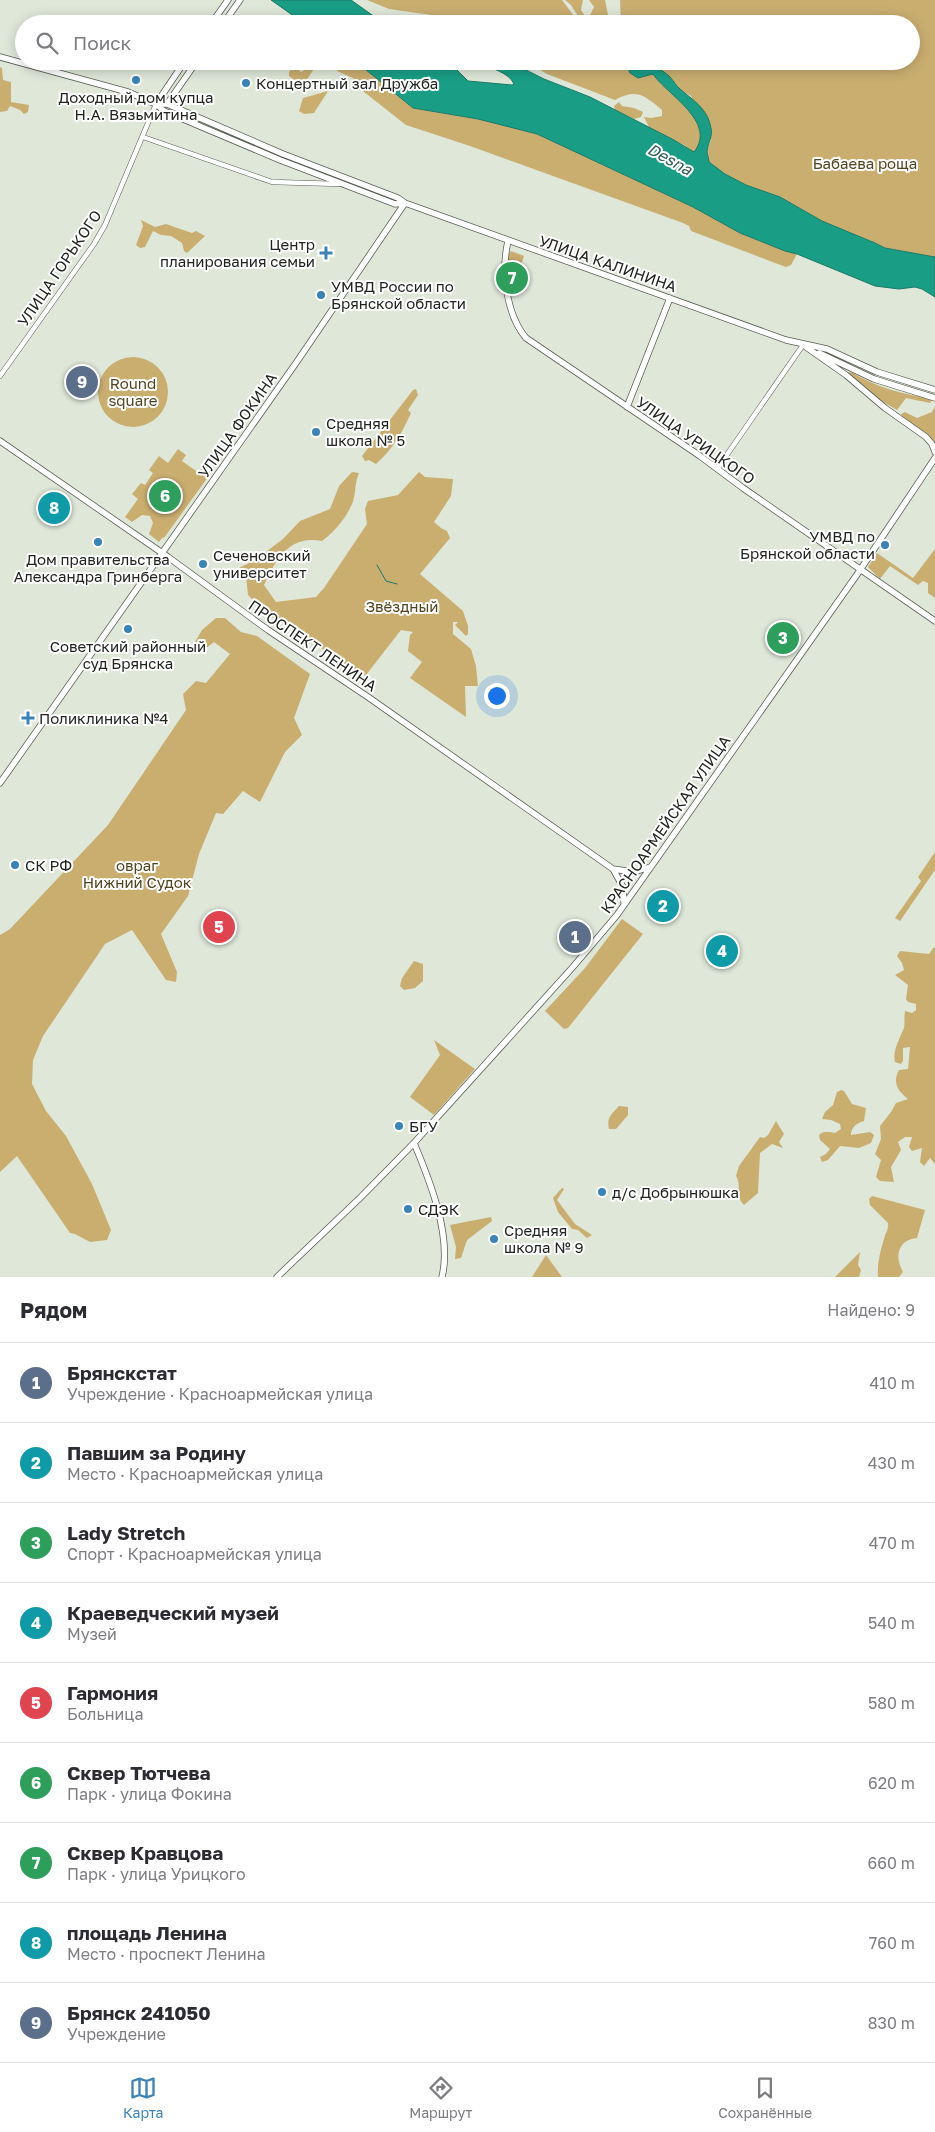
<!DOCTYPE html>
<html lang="ru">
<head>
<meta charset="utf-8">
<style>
  body { margin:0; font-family:"Golos Text",sans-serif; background:#f2f2f3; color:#2b2b33 }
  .you { position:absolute; left:496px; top:695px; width:18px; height:18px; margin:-12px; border:4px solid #fff; border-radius:50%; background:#1a73e8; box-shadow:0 0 0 8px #1a73e833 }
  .badge { display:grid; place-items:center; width:32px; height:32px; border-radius:50%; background:#3983b7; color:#fff; font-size:16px; font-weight:700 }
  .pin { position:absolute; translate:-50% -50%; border:2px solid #fff; box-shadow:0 1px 5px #0006 }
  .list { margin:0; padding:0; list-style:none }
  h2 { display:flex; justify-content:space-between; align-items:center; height:65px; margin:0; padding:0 20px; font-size:21px }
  h2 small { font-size:16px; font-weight:400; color:#7c7c81 }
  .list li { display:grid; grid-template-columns:32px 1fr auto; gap:15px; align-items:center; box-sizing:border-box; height:80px; padding:0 20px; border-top:1px solid #e1e1e2 }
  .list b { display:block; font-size:19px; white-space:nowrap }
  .list p { margin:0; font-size:16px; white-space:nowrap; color:#7c7c81 }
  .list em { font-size:16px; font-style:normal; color:#7c7c81 }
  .icon { flex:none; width:28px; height:28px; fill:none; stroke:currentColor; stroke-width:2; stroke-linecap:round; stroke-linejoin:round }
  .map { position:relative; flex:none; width:935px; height:1277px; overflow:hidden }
  .search { position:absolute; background:#fff; box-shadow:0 2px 12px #0003; left:15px; right:15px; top:15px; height:55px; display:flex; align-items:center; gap:12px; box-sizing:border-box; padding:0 18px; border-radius:28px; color:#7c7c81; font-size:19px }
  .sheet { height:785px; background:#fff }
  nav { display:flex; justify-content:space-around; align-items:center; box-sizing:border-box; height:70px; border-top:1px solid #e1e1e2; background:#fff; font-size:14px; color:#7c7c81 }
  nav a { display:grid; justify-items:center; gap:2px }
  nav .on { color:#3983b7 }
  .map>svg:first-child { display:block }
  .green { fill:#caae70 }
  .water { fill:#199e85; stroke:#1b7966 }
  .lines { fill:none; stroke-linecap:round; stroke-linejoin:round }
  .stream { stroke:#1b7966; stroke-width:1 }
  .minor-casing { stroke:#585e53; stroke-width:5.5 }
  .major-casing { stroke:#585e53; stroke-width:7 }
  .minor { stroke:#fff; stroke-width:4.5 }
  .major { stroke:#fff; stroke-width:5.5 }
  .poi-dot { fill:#3983b7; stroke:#fff; stroke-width:2 }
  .labels { text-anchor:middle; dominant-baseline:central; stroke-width:4; stroke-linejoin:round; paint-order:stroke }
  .poi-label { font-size:15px; fill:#21231f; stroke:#fff; text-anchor:start }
  .park-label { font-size:15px; fill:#53431f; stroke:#fff }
  .street-label { font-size:15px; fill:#21231f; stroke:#fff }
  .water-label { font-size:16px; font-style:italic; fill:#2c5d51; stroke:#fff }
</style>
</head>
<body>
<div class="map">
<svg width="935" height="1277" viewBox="0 0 935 1277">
  <rect width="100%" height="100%" fill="#dfe7d9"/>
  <path class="green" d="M367 0H562L580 24H462L452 18 389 9Z
    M565 0H583L581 10 585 16 589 17 594 7 589 0H605L608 15 605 24H583L571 5Z
    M620 0H935V257L885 248 875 243 822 221 780 197 746 185 725 174 709 162 707 150 711 140 691 96 679 89 672 79 653 66 636 61H911V24H621Z
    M297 61H301V65L298 69 301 72 306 69 302 61H308L315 67 303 86 289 76V72Z
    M325 61H355L413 108 478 119 537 134 693 207 740 233 785 251 797 254 791 265 786 267 691 231 689 226 683 223 470 146 406 125 359 88 353 78 339 72Z
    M525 61H624L630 73 638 78 653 74C667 95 718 121 694 153L684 145 650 129 644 117 651 118 662 116V110C643 94 636 89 615 100L547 74Z
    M0 67 2 68 3 80 11 82V102L29 105 28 112 24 114 20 110 10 106 7 111 0 112Z
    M328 91 314 113 304 114 299 111 303 98Z
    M619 102 622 106 634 108 643 112 641 117 634 119 615 111 614 106Z
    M141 220 155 227 166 224 192 233 196 231 205 236 187 253 184 251 182 243 171 236 161 235 153 231 145 247 140 248 136 245 143 226Z
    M511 251 524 256 513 288 508 286 507 257Z
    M98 392a35 35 0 1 1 70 0a35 35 0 1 1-70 0Z
    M851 372C877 388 903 394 933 399L930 403 906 398 897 410 880 400 848 373Z
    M416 389 418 395 408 410 411 413C402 433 393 449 376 464L369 460 365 461 362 456 413 390Z
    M935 406V442L903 417 901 414 905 412 917 418 932 412Z
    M178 449 186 455 182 461 199 473 203 467 211 473 164 538 163 537 159 542 149 534 153 523 150 516 142 515 132 522 125 517 138 499 132 494 141 483 145 485 153 473 149 470 159 456 168 463Z
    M352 472 359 473C355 482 356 488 354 497 352 511 334 533 322 541 289 535 277 558 264 585L276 602 316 597 324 588 367 524 365 509 368 501 398 495 419 472 425 477 453 479 451 496 434 522 441 528 447 531 450 538 420 574 463 611 468 626V634L466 636 455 625 458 622H453V634L471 649 476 666 478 686H465L466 717 410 678 422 662 408 651 410 635 413 632 401 630 366 675 356 677 314 642 267 614 248 595 246 576 237 569 255 560 283 539 300 521 330 509 339 486Z
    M935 549V598L928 593V583L923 581 918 585 890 566 880 579 868 567 877 553 913 578Z
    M216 618H225L241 632 257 636 310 674 294 718 302 735 285 752 260 802 243 791 223 814 216 813 199 854 188 896 161 934 177 972 176 982 166 980 132 930 105 944 43 1036 33 1060 32 1084 46 1111 66 1136 92 1184 111 1230 107 1240 90 1242 75 1234 70 1233 17 1156 0 1172V935L10 929 108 825 186 710 183 694 196 681 206 683 230 654 214 642 205 649 199 647 195 642 202 630Z
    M935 852V870L900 921 895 918 921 881 918 877Z
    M622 919 643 934 568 1028 564 1029 545 1011 585 968Z
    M933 948H935V1164L930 1158 924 1166 920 1162 922 1148 912 1151 909 1147 912 1137H905L898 1142 901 1150 891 1167 894 1182 880 1181 876 1177 881 1160 875 1154 881 1139 880 1126 891 1112 896 1103 908 1099C898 1091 892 1083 899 1070L908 1069 910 1047 903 1048V1061L901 1064 895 1062C892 1051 900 1038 904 1028 905 1023 904 1017 905 1011L912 1013 916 1010V1004L908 1002 906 999 908 985 895 975 904 970 902 963 897 956 900 951 929 954Z
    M414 961 423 964V981L415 988 404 990 400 986 402 978Z
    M434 1040 475 1069 434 1115 410 1097 440 1055Z
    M841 1090 844 1091 852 1104 866 1108 864 1121C857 1123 851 1127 851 1135L870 1132 874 1135 871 1143 859 1148 840 1146 828 1160 822 1162 820 1157 826 1154 830 1149 820 1140 819 1135C824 1130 829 1132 835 1133L841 1129 840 1124 831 1120 822 1119 825 1112 833 1105 837 1092Z
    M619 1106 628 1107V1115L616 1129H609C606 1118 612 1114 619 1106Z
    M776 1121 784 1134 779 1142 783 1148 772 1144 760 1153 758 1193 744 1205C735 1196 742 1186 736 1176L739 1166 760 1137 764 1138 768 1135Z
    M562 1188 564 1189 557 1200 575 1224 592 1235 587 1238 578 1230 572 1229 558 1212 553 1198Z
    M872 1196 925 1210 917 1238C898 1240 894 1256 903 1272L899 1277H878C877 1264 880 1252 884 1239 885 1233 889 1230 888 1223L870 1205 869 1199Z
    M491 1217 492 1221 467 1240 461 1258 455 1259 456 1247 450 1225Z
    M860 1252 858 1265 861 1270 859 1277H835Z
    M546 1255 562 1277H532Z"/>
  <path class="water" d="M271 0H351L372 15 389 24H305Z
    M355 61H448L468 81 512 85 514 84C509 72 491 70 482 61H508L544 79 590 97 674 140 694 152C718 122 666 94 653 74L638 78 630 73 624 61C640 61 658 65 670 77 674 81 676 86 680 89 693 100 708 109 711 128 713 136 708 143 707 151 707 154 709 159 709 162L725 174 746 185 780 197 822 221 875 243 885 248 935 257V297L922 289 915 287 899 289 875 286 797 254 785 251 740 233 693 207 537 134 478 119 413 108Z"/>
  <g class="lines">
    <path class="stream" d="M377 565 386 581 397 584"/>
    <defs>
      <path id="minor" d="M143 137 272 182 339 184
        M0 376 94 244 105 225 156 104
        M717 469 803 345"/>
      <path id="major" d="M211 24 228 0
        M223 24 240 0
        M0 57 128 92 156 104 164 111 280 160 395 204 405 203
        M156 104H167L283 154 398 198 405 203 786 340 827 349 877 372 935 390
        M156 104 185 61
        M167 104 197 61
        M508 241C501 271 506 314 526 338L700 456 743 488 935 621
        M806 347 846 375 885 408 926 437 932 444 935 452
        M819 353 874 379 935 398
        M627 407 670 298
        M0 441 168 557 268 630 368 697 613 869 623 887 624 903
        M0 783 296 363 405 203
        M613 869 634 872 650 867
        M414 1143C430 1181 452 1236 442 1277
        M277 1277 361 1197 414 1143 572 968 617 915 856 576 935 458"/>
    </defs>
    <use href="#minor" class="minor-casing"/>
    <use href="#major" class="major-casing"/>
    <use href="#minor" class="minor"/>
    <use href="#major" class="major"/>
  </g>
  <g class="poi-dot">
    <circle cx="136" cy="80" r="5"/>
    <circle cx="246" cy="83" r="5"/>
    <path d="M323.5 245.5h5v5h5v5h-5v5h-5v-5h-5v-5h5z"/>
    <circle cx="321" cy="295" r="5"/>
    <circle cx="316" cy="432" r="5"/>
    <circle cx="98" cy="542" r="5"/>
    <circle cx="885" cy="545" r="5"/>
    <circle cx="203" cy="564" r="5"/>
    <circle cx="128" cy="629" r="5"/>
    <path d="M25.5 710.5h5v5h5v5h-5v5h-5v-5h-5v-5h5z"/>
    <circle cx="15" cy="865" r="5"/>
    <circle cx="399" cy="1126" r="5"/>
    <circle cx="602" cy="1192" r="5"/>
    <circle cx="408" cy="1209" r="5"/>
    <circle cx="494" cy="1239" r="5"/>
  </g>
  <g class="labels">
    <g class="poi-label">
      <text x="256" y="83">Концертный зал Дружба</text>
      <text x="136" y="97" text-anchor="middle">Доходный дом купца<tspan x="136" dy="17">Н.А. Вязьмитина</tspan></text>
      <text x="315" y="244" text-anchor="end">Центр<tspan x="315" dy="17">планирования семьи</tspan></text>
      <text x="331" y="286">УМВД России по<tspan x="331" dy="17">Брянской области</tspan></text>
      <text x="326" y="423">Средняя<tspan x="326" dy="17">школа № 5</tspan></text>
      <text x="875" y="536" text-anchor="end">УМВД по<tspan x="875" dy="17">Брянской области</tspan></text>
      <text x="213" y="555">Сеченовский<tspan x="213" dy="17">университет</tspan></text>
      <text x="98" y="559" text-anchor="middle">Дом правительства<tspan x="98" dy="17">Александра Гринберга</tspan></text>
      <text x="128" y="646" text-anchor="middle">Советский районный<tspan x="128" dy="17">суд Брянска</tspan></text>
      <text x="39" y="718">Поликлиника №4</text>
      <text x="25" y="865">СК РФ</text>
      <text x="409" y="1126">БГУ</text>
      <text x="612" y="1192">д/с Добрынюшка</text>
      <text x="418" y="1209">СДЭК</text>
      <text x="504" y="1230">Средняя<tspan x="504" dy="17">школа № 9</tspan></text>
    </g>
    <g class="park-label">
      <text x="865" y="163">Бабаева роща</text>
      <text x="133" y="383">Round<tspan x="133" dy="17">square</tspan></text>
      <text x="402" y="606">Звёздный</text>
      <text x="137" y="865">овраг<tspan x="137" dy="17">Нижний Судок</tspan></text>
    </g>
    <g class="street-label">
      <text transform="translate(608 263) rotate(19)">УЛИЦА КАЛИНИНА</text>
      <text transform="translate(59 268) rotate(-56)">УЛИЦА ГОРЬКОГО</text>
      <text transform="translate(237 425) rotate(-55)">УЛИЦА ФОКИНА</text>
      <text transform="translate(696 440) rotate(35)">УЛИЦА УРИЦКОГО</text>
      <text transform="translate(313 645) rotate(34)">ПРОСПЕКТ ЛЕНИНА</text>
      <text transform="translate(665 824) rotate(-55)">КРАСНОАРМЕЙСКАЯ УЛИЦА</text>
    </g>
    <g class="water-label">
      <text transform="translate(670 159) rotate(29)">Desna</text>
    </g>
  </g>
</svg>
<div class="you"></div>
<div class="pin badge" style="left:575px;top:937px;background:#5c6f8a">1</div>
<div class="pin badge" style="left:663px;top:906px;background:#0f9aa8">2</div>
<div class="pin badge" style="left:783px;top:638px;background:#2e9e5b">3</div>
<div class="pin badge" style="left:722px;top:951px;background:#0f9aa8">4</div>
<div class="pin badge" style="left:219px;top:927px;background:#e0444e">5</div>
<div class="pin badge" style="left:165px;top:496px;background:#2e9e5b">6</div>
<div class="pin badge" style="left:512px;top:278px;background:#2e9e5b">7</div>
<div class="pin badge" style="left:54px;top:508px;background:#0f9aa8">8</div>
<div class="pin badge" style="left:82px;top:382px;background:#5c6f8a">9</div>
<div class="search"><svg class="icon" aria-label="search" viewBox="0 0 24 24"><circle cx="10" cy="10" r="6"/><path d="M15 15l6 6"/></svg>Поиск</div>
</div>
<section class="sheet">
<h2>Рядом<small>Найдено: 9</small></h2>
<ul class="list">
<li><span class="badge" style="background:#5c6f8a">1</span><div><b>Брянскстат</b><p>Учреждение · Красноармейская улица</p></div><em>410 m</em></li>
<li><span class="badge" style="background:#0f9aa8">2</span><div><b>Павшим за Родину</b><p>Место · Красноармейская улица</p></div><em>430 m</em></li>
<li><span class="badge" style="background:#2e9e5b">3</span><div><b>Lady Stretch</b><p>Спорт · Красноармейская улица</p></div><em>470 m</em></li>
<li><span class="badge" style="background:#0f9aa8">4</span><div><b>Краеведческий музей</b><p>Музей</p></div><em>540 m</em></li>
<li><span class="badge" style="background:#e0444e">5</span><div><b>Гармония</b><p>Больница</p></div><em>580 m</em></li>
<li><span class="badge" style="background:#2e9e5b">6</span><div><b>Сквер Тютчева</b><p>Парк · улица Фокина</p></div><em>620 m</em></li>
<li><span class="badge" style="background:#2e9e5b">7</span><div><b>Сквер Кравцова</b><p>Парк · улица Урицкого</p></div><em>660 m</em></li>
<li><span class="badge" style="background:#0f9aa8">8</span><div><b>площадь Ленина</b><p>Место · проспект Ленина</p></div><em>760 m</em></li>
<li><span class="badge" style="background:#5c6f8a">9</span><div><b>Брянск 241050</b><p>Учреждение</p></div><em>830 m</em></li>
</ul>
</section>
<nav>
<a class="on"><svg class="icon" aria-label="map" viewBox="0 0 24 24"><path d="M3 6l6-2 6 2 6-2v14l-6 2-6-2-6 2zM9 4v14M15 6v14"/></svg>Карта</a>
<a><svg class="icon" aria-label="directions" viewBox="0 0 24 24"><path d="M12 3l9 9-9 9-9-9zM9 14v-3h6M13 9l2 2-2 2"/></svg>Маршрут</a>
<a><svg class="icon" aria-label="saved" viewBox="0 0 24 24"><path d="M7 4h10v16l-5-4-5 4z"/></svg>Сохранённые</a>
</nav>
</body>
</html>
